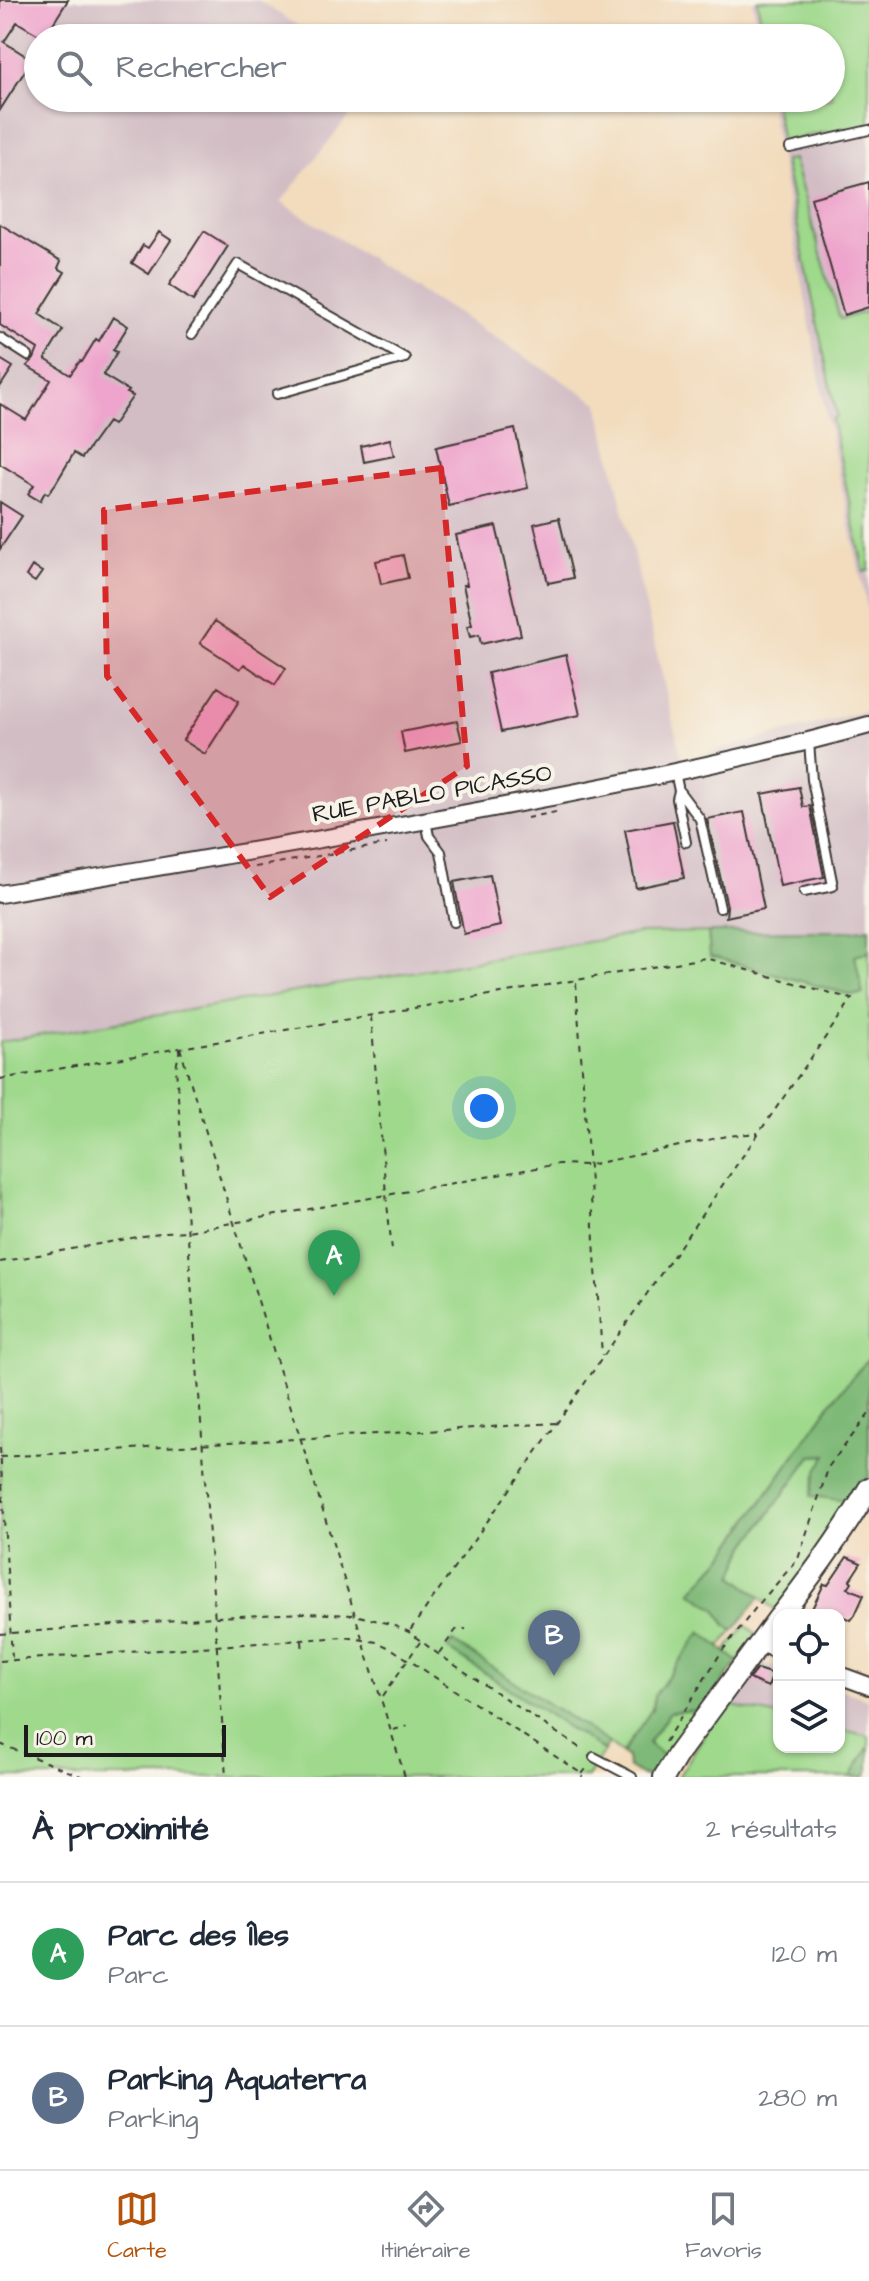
<!DOCTYPE html>
<html lang="fr">
<head>
<meta charset="utf-8">
<style>
  body { margin:0; font-family:"Architects Daughter",sans-serif; background:#f2f2f3; color:#1f2937 }
  .controls { position:absolute; right:24px; bottom:24px; display:grid; overflow:hidden; border-radius:16px; box-shadow:0 2px 6px #0004 }
  .controls button { width:72px; height:72px; display:grid; place-items:center; padding:0; border:0; border-bottom:2px solid #e0e1e3; background:#fff; color:#1f2937; font:40px sans-serif }
  .scale { position:absolute; left:24px; bottom:20px; width:202px; box-sizing:border-box; padding-left:8px; border:4px solid #1c1c1c; border-top:0; font-size:22px; line-height:28px; white-space:nowrap; color:#1c1c1c; -webkit-text-stroke:6px #f7f3e8; paint-order:stroke }
  .you { position:absolute; left:484px; top:1108px; width:28px; height:28px; margin:-20px; border:6px solid #fff; border-radius:50%; background:#1a73e8; box-shadow:0 0 0 12px #1a73e833 }
  .badge { display:grid; place-items:center; width:52px; height:52px; border-radius:50%; background:#b45309; color:#fff; font-size:26px; font-weight:700 }
  .pin { position:absolute; translate:-50% -66px; filter:drop-shadow(0 2px 4px #0008) }
  .pin::after { content:''; position:absolute; top:42px; width:28px; height:24px; background:inherit; clip-path:polygon(0 0,100% 0,50% 100%) }
  .list { margin:0; padding:0; list-style:none }
  h2 { display:flex; justify-content:space-between; align-items:center; height:104px; margin:0; padding:0 32px; font-size:34px }
  h2 small { font-size:26px; font-weight:400; color:#747a83 }
  .list li { display:grid; grid-template-columns:52px 1fr auto; gap:24px; align-items:center; box-sizing:border-box; height:144px; padding:0 32px; border-top:2px solid #e0e1e3 }
  .list b { display:block; font-size:30px; white-space:nowrap }
  .list p { margin:0; font-size:26px; white-space:nowrap; color:#747a83 }
  .list em { font-size:26px; font-style:normal; color:#747a83 }
  .icon { flex:none; width:44px; height:44px; fill:none; stroke:currentColor; stroke-width:2; stroke-linecap:round; stroke-linejoin:round }
  .map { position:relative; flex:none; width:869px; height:1777px; overflow:hidden }
  .search { position:absolute; background:#fff; box-shadow:0 2px 6px #0004; left:24px; right:24px; top:24px; height:88px; display:flex; align-items:center; gap:20px; box-sizing:border-box; padding:0 28px; border-radius:44px; color:#747a83; font-size:30px }
  .sheet { height:392px; background:#fff }
  nav { display:flex; justify-content:space-around; align-items:center; box-sizing:border-box; height:112px; border-top:2px solid #e0e1e3; background:#fff; font-size:22px; color:#747a83 }
  nav a { display:grid; justify-items:center; gap:4px }
  nav .on { color:#b45309 }
  .map>svg:first-child { display:block }
  .industrial { fill:#d2bdc5 }
  .green { fill:#9fd98c; stroke:#5e7a54; stroke-width:2 }
  .forest { fill:#7fb978; stroke:#4e6a4a; stroke-width:2 }
  .building { fill:#eea4cc }
  .lines { fill:none; stroke-linecap:round; stroke-linejoin:round }
  .service-casing { stroke:#3c3934; stroke-width:12 }
  .minor-casing { stroke:#3c3934; stroke-width:20 }
  .tertiary-casing { stroke:#3c3934; stroke-width:24 }
  .path { stroke:#3c3934; stroke-width:2; stroke-dasharray:6 6; stroke-linecap:butt }
  .service { stroke:#fff; stroke-width:8 }
  .minor { stroke:#fff; stroke-width:16 }
  .tertiary { stroke:#fff; stroke-width:20 }
  .marked { fill:#d62828; fill-opacity:0.2; stroke:#d62828; stroke-width:6; stroke-dasharray:16 10; stroke-linejoin:round }
  .labels { text-anchor:middle; dominant-baseline:central; stroke-width:8; stroke-linejoin:round; paint-order:stroke }
  .street-label { font-size:24px; fill:#1c1c1c; stroke:#f7f3e8 }
</style>
</head>
<body>
<div class="map">
<svg width="869" height="1777" viewBox="0 0 869 1777">
  <rect width="100%" height="100%" fill="#f7f3e8"/>
  <filter id="ink" filterUnits="userSpaceOnUse"><feTurbulence type="fractalNoise" baseFrequency=".0125" numOctaves="2"/><feDisplacementMap in="SourceGraphic" scale="16" xChannelSelector="R" yChannelSelector="G"/><feConvolveMatrix kernelMatrix="1 2 1 2 8 2 1 2 1" color-interpolation-filters="sRGB"/></filter>
  <filter id="wash" filterUnits="userSpaceOnUse"><feTurbulence type="fractalNoise" baseFrequency=".006" numOctaves="4" result="noise"/><feDisplacementMap in="SourceGraphic" scale="32" xChannelSelector="R" yChannelSelector="G"/><feGaussianBlur stdDeviation="1.8" result="paint"/><feColorMatrix in="noise" values="0 0 0 0 0 0 0 0 0 0 0 0 0 0 0 0 0 1.4 0 .05"/><feComposite in="paint" operator="in"/></filter>
  <g filter="url(#wash)">
    <rect width="100%" height="100%" fill="#f2dcbd"/>
    <path class="industrial" d="M0 0H258L317 38H38V98H363L281 202 598 403 682 760 869 710V928L850 931 640 933 0 1042Z
      M752 0H869V616L827 419 769 98H831V38H759Z
      M757 1660 779 1668V1716L724 1704Z
      M839 1689 869 1700V1736L839 1729Z"/>
    <path class="green" d="M757 0H869V126L815 134 782 143 774 98H831V38H764Z
      M793 159 840 319 869 311V570L864 572 832 419 837 417 784 161Z
      M850 931 855 955 869 952V1358L832 1401 723 1557 692 1591 716 1609 726 1625 733 1631 720 1647 711 1640 627 1757 609 1744 587 1777H0V1042L640 933Z
      M827 1455 854 1502 777 1611 733 1576 746 1546 811 1456Z
      M746 1625 756 1634 738 1662 725 1652Z
      M724 1704 779 1716V1747H839V1729L869 1736V1746L851 1777H678Z
      M702 1710 671 1754 663 1756 648 1743 670 1712Z"/>
    <path class="forest" d="M869 928V952L855 956 863 994 851 995 710 956 708 932 850 931Z
      M869 1358V1476L854 1502 811 1496 818 1468 827 1455 811 1456 746 1546 733 1576 760 1597 733 1631 726 1625 716 1609 691 1592 723 1557 832 1401Z
      M701 1632 738 1662 702 1710 670 1712 648 1743 663 1756 651 1775 642 1776 628 1767 627 1757 622 1753 652 1709 654 1696Z
      M453 1642 609 1743 604 1751 448 1649Z
      M869 1746V1769L865 1777H851Z"/>
    <g id="blocks">
      <path class="building" d="M0 0H68L44 38 17 22 4 42 32 60 0 110Z
        M869 182V307L844 315 811 198Z
        M0 224 61 261 58 268 65 272 39 314 63 330 45 359 70 375 80 361 82 362 96 339 99 341 113 317 128 326 113 350 117 352 103 375 129 391 127 393 133 396 113 425 108 422 82 458 74 453 56 483 48 494 45 492 40 501 28 494 34 485 0 464V404L26 420 51 380 27 366 34 359 38 349 0 325Z
        M204 231 228 246 193 301 169 285Z
        M159 232 171 240 149 274 132 263 143 245 148 248Z
        M0 359 13 367 0 387Z
        M515 429 528 488 449 506 436 447Z
        M390 439 394 456 364 462 361 446Z
        M0 502 22 516 0 549Z
        M559 518 573 578 548 583 534 524Z
        M496 526 521 635 481 644 479 635 470 637 467 626 472 625 463 585H467L456 535Z
        M403 555 408 578 381 584 376 561Z
        M32 566 42 572 35 582 26 576Z
        M215 621 286 668 275 685 244 664 240 669 200 643Z
        M566 655 580 715 501 732 488 673Z
        M218 687 239 701 205 754 183 740Z
        M457 721 462 741 405 753 401 732Z
        M799 787 803 807 810 806 824 877 780 886 762 794Z
        M744 812 764 909 726 917 727 906 707 819Z
        M673 821 684 878 636 888 625 830Z
        M490 875 500 926 464 934 454 882Z
        M847 1557 861 1563 850 1580 852 1582 848 1588 864 1595 855 1615 851 1620 839 1615H809L824 1584 828 1585Z
        M757 1669 773 1674 768 1687 749 1679Z"/>
    </g>
  </g>
  <g filter="url(#ink)">
    <use href="#blocks" fill-opacity="0" stroke="#3c3934" stroke-width="2"/>
    <g class="lines">
      <defs>
        <path id="service" d="M790 148 869 130
          M192 334 238 264 405 358 277 394
          M0 338 28 356
          M675 772 679 791 700 819 720 908
          M679 791 677 799 686 842
          M426 821 429 836 441 852 454 922
          M804 892 833 886 812 780 809 742
          M594 1757 632 1777"/>
        <path id="minor" d="M0 894C173 864 347 836 520 803 637 781 754 757 869 725
          M760 1642 779 1652
          M839 1675 869 1686"/>
        <path id="tertiary" d="M781 1615C813 1574 843 1533 869 1488
          M664 1777 678 1754 779 1617"/>
      </defs>
      <use href="#service" class="service-casing"/>
      <use href="#minor" class="minor-casing"/>
      <use href="#tertiary" class="tertiary-casing"/>
      <path class="path" d="M527 818 556 812
        M255 867 387 844
        M576 983 602 1355
        M371 1016 386 1194 392 1250
        M180 1048 405 1777
        M180 1048 176 1068 226 1777
        M0 1079 705 958 852 999 557 1423 409 1632
        M0 1262 165 1232 188 1231 558 1164 589 1165 727 1136 758 1133
        M0 1448 12 1658
        M0 1457 556 1423
        M0 1634 214 1617 307 1613 355 1615 390 1624 409 1632 438 1654 583 1750
        M302 1641 303 1653
        M439 1653 456 1630 466 1629
        M0 1661 344 1637 377 1642 392 1649 576 1770 582 1774V1777
        M383 1696 420 1642
        M393 1730 408 1726
        M665 1742 722 1651 758 1605 798 1559 829 1466 869 1414
        M0 1744 83 1777
        M582 1774 589 1765"/>
      <use href="#service" class="service"/>
      <use href="#minor" class="minor"/>
      <use href="#tertiary" class="tertiary"/>
    </g>
  </g>
  <path class="marked" d="M441 468 467 766 270 897 107 676 104 510Z"/>
  <g class="labels">
    <g class="street-label">
      <text transform="translate(432 794) rotate(-10)">RUE PABLO PICASSO</text>
    </g>
  </g>
</svg>
<div class="controls">
<button><svg class="icon" aria-label="locate" viewBox="0 0 24 24"><circle cx="12" cy="12" r="6"/><path d="M12 2v4M12 18v4M2 12h4M18 12h4"/></svg></button>
<button><svg class="icon" aria-label="layers" viewBox="0 0 24 24"><path d="M12 4l9 5-9 5-9-5zM3 14l9 5 9-5"/></svg></button>
</div>
<div class="scale">100 m</div>
<div class="you"></div>
<div class="pin badge" style="left:334px;top:1296px;background:#2e9e5b">A</div>
<div class="pin badge" style="left:554px;top:1676px;background:#5c6f8a">B</div>
<div class="search"><svg class="icon" aria-label="search" viewBox="0 0 24 24"><circle cx="10" cy="10" r="6"/><path d="M15 15l6 6"/></svg>Rechercher</div>
</div>
<section class="sheet">
<h2>À proximité<small>2 résultats</small></h2>
<ul class="list">
<li><span class="badge" style="background:#2e9e5b">A</span><div><b>Parc des Îles</b><p>Parc</p></div><em>120 m</em></li>
<li><span class="badge" style="background:#5c6f8a">B</span><div><b>Parking Aquaterra</b><p>Parking</p></div><em>280 m</em></li>
</ul>
</section>
<nav>
<a class="on"><svg class="icon" aria-label="map" viewBox="0 0 24 24"><path d="M3 6l6-2 6 2 6-2v14l-6 2-6-2-6 2zM9 4v14M15 6v14"/></svg>Carte</a>
<a><svg class="icon" aria-label="directions" viewBox="0 0 24 24"><path d="M12 3l9 9-9 9-9-9zM9 14v-3h6M13 9l2 2-2 2"/></svg>Itinéraire</a>
<a><svg class="icon" aria-label="saved" viewBox="0 0 24 24"><path d="M7 4h10v16l-5-4-5 4z"/></svg>Favoris</a>
</nav>
</body>
</html>
